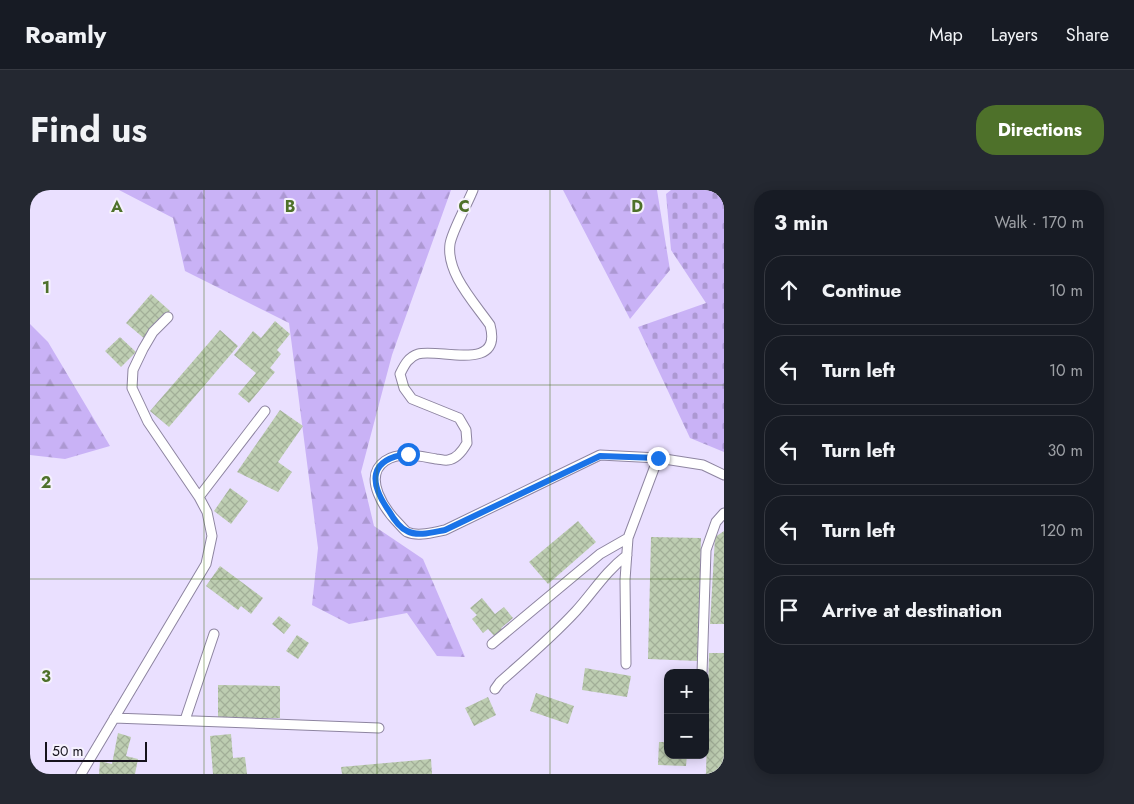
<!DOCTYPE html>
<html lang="en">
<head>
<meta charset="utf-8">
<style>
  body { margin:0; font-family:Jost,sans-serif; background:#242831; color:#f1f3f6 }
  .controls { position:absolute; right:15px; bottom:15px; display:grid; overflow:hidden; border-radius:10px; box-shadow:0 2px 12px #0003 }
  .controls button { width:45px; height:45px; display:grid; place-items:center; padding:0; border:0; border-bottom:1px solid #363941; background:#171b24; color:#f1f3f6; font:25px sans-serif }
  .scale { position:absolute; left:15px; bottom:12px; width:102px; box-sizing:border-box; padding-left:5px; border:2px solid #15121c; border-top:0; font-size:14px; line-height:18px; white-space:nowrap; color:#15121c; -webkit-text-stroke:4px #f5f1fd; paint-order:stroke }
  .stop { position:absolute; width:15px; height:15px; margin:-11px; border:4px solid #1a73e8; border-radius:50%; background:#fff }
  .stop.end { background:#1a73e8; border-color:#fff; box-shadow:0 1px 5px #0008 }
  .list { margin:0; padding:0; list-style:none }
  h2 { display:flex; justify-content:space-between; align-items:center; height:65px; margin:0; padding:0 20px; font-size:21px }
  h2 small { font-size:16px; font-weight:400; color:#9ea1a6 }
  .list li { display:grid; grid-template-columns:32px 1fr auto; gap:15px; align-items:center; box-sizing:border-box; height:70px; margin:0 10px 10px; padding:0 10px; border:1px solid #363941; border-radius:20px }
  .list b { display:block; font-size:19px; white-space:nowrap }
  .list em { font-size:16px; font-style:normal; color:#9ea1a6 }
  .icon { flex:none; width:28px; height:28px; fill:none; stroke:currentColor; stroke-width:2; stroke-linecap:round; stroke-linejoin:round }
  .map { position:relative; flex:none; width:694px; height:584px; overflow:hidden; border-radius:20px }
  header { display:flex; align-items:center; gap:30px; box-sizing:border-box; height:70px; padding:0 25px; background:#171b24; border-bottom:1px solid #363941 }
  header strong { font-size:24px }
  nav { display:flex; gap:28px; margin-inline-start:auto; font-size:18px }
  .intro { display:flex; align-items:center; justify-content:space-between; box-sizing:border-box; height:120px; padding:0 30px }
  h1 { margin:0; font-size:35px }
  .button { padding:12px 22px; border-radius:20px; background:#4e712a; color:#fff; font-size:18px; font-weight:700 }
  main { display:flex; gap:30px; padding:0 30px }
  aside { flex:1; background:#171b24; border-radius:20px; box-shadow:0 2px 12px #0003 }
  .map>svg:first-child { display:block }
  .forest { fill:url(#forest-firs) }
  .cemetery { fill:url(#cemetery-stones) }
  .building { fill:url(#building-cross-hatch) }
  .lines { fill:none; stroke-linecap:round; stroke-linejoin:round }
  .service-casing { stroke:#8e85a1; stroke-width:11 }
  .service { stroke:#fff; stroke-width:9 }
  .route { stroke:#1a73e8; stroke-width:6 }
  .grid { fill:none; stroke:#4e712a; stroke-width:1; stroke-opacity:0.55 }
  .grid-label { font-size:16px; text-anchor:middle; font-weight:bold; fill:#4e712a; stroke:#f5f1fd; stroke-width:4; stroke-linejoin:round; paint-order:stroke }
</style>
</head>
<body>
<header>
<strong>Roamly</strong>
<nav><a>Map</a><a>Layers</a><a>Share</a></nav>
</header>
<div class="intro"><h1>Find us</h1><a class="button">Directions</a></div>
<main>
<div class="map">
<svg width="694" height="584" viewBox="0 0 694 584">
  <defs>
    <pattern id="forest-firs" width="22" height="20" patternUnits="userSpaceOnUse" patternTransform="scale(1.25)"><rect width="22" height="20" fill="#c9b2f6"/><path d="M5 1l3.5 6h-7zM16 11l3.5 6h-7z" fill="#ac98d2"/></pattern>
    <pattern id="cemetery-stones" width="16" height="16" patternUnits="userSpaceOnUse" patternTransform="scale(1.25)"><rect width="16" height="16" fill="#c9b2f6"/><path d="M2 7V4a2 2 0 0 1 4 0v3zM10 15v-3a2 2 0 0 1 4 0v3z" fill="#ac98d2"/></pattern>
    <pattern id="building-cross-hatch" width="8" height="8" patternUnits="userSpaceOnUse" patternTransform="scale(1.25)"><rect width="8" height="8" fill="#bdcdb1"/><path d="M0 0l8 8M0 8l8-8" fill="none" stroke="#a2af98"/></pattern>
  </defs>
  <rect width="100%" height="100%" fill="#eae0ff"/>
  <path class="forest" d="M89 0H421L362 165 331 282 344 336 393 369 435 467 407 466 377 423 319 434 282 415 288 358 259 133 155 81 143 28Z
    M533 0H627L640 80 600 129Z
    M0 134 18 152 80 256 35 269 0 265Z"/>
  <path class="cemetery" d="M641 0H694V262L660 248 608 137 676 113 641 60 636 4Z"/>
  <path class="building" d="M121 104 140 121 116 150 96 133Z
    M245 131 260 144 247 160 251 164 240 178 245 182 219 213 208 204 226 183 204 165 223 141 231 148Z
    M190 140 208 156 139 237 120 221Z
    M90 147 106 162 91 177 75 161Z
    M250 220 273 236 248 272 262 282 248 302 207 282Z
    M200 298 218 311 201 334 184 321Z
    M548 331 566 352 518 394 499 372Z
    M694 341V434H680L685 347Z
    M621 347 671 348 668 471 618 469Z
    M190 376 233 408 221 424 211 416 208 420 176 396Z
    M452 408 465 424 474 417 483 428 471 438 474 442 466 448 458 439 453 443 442 429 447 425 440 418Z
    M249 426 261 435 254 444 242 434Z
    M267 445 279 453 268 469 256 461Z
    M679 463H694V584H676Z
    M555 478 601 486 597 507 552 500Z
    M188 495 250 496V528H188Z
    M506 503 544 516 538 534 500 521Z
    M458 507 466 525 444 536 435 518Z
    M88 543 101 547 96 566 108 569 105 584H69L70 571 82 574Z
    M201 544 203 568 215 567 217 584H183L180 546Z
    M629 552H638V565H657L656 576 628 575Z
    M401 569 402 584H312L311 577Z"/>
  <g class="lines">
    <defs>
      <path id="service" d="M443 0C438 13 422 41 420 54 416 83 444 112 460 135 473 183 409 158 388 164 378 167 374 176 370 184L374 198 382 209 429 228 436 240 437 253C433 260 427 269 418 270 415 271 410 269 406 269 389 266 370 261 355 271 332 287 355 320 369 334 371 336 374 340 377 342 388 347 404 342 415 340L570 265 628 268 673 275 694 285
        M169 307 235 221
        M462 454 570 364 598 348 628 268
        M596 474 595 390 598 348
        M672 483 676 360 686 332 694 323
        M465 499 470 492C496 469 522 447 546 421 564 401 575 382 597 365
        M84 528 349 538
        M155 530 184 444
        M51 584 176 374 182 346 177 322 169 307 118 232 102 198 103 180 113 159 123 142 138 127"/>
    </defs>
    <use href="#service" class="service-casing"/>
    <use href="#service" class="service"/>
  </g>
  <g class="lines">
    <path class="route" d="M378 264C338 269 339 293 359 321 363 328 370 338 377 341 388 347 404 342 415 340L570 266 628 268"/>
  </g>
  <path class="grid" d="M174 0V584M347 0V584M520 0V584M0 195H694M0 389H694"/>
  <g class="grid-label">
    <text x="87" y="22">A</text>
    <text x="260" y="22">B</text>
    <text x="434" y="22">C</text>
    <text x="607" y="22">D</text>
    <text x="16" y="103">1</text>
    <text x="16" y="298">2</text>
    <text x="16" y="492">3</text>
  </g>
</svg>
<div class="controls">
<button>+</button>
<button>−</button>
</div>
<div class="scale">50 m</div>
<div class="stop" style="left:378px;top:264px"></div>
<div class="stop end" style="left:628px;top:268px"></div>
</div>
<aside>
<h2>3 min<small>Walk · 170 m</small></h2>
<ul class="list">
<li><svg class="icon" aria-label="ahead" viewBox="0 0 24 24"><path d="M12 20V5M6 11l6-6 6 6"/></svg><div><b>Continue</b></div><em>10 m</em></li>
<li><svg class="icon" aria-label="left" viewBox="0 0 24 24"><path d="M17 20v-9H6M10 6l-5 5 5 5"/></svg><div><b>Turn left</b></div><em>10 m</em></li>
<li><svg class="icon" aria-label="left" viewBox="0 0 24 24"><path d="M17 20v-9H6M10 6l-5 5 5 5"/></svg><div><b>Turn left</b></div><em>30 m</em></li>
<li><svg class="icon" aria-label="left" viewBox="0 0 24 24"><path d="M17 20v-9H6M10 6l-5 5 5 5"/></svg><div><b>Turn left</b></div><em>120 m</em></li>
<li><svg class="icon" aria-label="arrive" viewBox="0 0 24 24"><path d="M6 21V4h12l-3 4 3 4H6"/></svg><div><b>Arrive at destination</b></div></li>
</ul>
</aside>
</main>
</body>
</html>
